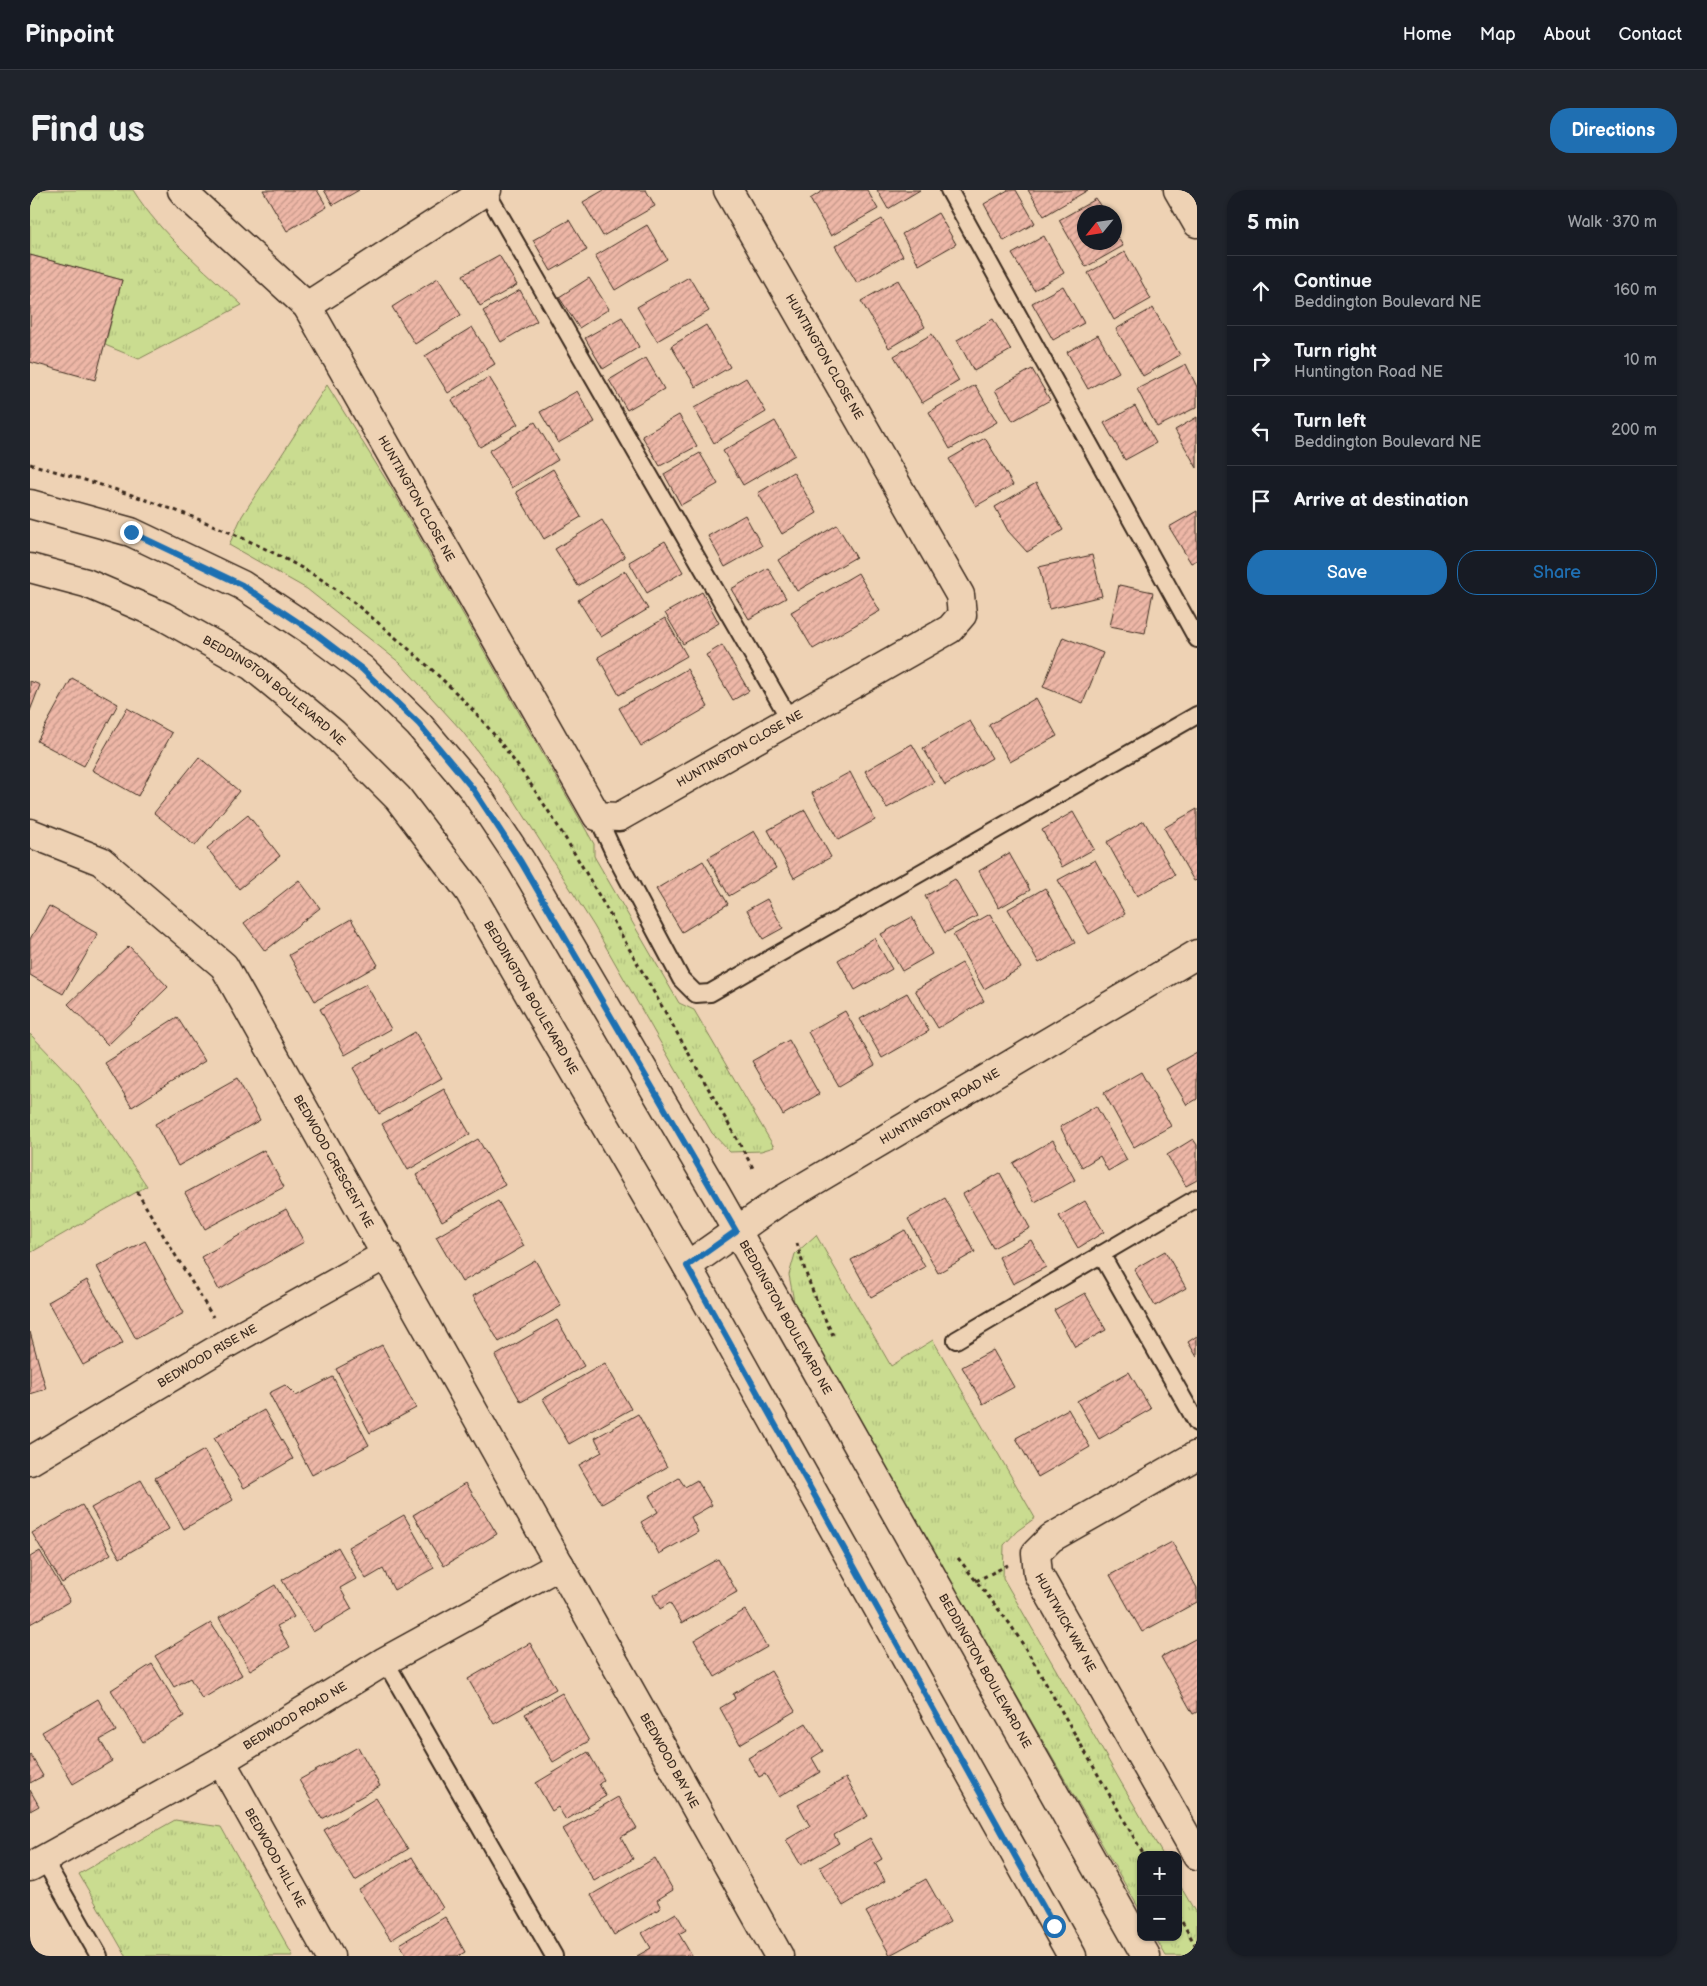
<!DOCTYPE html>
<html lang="en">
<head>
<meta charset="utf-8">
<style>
  body { margin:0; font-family:"Balsamiq Sans",sans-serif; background:#20242c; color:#f1f3f6 }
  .controls { position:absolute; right:15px; bottom:15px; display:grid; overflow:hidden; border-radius:10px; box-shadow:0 1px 4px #0004 }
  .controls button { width:45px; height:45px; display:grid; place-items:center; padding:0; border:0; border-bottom:1px solid #363941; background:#171b24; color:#f1f3f6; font:25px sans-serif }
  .compass { position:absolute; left:1047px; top:15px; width:45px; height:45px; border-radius:50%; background:#171b24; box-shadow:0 1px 4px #0004; rotate:240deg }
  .stop { position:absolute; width:15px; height:15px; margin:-11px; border:4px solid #1f6fb2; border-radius:50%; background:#fff }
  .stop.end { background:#1f6fb2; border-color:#fff; box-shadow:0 1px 5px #0008 }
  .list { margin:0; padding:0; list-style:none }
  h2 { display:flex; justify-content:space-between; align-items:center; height:65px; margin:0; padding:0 20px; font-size:21px }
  h2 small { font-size:16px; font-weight:400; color:#9ea1a6 }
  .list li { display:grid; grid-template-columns:32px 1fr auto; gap:15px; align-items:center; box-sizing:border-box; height:70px; padding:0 20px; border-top:1px solid #363941 }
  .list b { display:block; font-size:19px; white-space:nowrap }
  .list p { margin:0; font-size:16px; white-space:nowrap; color:#9ea1a6 }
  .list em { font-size:16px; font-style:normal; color:#9ea1a6 }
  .actions { display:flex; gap:10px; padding:15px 20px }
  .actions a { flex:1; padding:11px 0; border:1px solid #1f6fb2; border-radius:20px; text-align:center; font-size:18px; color:#1f6fb2 }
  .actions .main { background:#1f6fb2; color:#fff }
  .icon { flex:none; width:28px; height:28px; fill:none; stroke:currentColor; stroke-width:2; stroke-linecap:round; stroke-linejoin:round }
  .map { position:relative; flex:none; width:1167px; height:1766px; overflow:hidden; border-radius:20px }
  header { display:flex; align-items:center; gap:30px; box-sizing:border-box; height:70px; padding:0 25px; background:#171b24; border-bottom:1px solid #363941 }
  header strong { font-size:24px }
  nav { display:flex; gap:28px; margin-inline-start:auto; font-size:18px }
  .intro { display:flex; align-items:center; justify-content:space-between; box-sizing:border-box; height:120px; padding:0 30px }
  h1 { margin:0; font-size:35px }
  .button { padding:12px 22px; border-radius:20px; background:#1f6fb2; color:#fff; font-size:18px; font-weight:700 }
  main { display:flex; gap:30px; padding:0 30px }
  aside { flex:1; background:#171b24; border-radius:20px; box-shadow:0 1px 4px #0004 }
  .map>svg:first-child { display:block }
  .park { fill:url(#park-tufts); stroke:#828357 }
  .building { fill:url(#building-hatch); stroke:#3b2a1e }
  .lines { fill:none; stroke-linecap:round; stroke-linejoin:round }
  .lane-casing { stroke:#3b2a1e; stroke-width:20 }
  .street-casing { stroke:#3b2a1e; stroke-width:31 }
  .secondary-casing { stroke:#3b2a1e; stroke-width:31 }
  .path { stroke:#3b2a1e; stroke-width:3; stroke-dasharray:4 4; stroke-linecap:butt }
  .lane { stroke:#eed2b4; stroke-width:16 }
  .street { stroke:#eed2b4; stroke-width:28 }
  .secondary { stroke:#eed2b4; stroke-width:28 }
  .route { stroke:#1f6fb2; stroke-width:6 }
  .labels { text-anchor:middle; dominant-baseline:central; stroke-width:4.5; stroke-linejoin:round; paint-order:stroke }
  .street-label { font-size:12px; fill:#3b2a1e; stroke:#eed2b4 }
</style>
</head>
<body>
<header>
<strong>Pinpoint</strong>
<nav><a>Home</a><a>Map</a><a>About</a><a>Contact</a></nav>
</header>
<div class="intro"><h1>Find us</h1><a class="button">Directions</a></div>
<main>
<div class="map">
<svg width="1167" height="1766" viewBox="0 0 1167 1766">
  <defs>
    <pattern id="park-tufts" width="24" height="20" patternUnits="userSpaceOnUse" patternTransform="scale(1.25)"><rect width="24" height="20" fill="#cadc90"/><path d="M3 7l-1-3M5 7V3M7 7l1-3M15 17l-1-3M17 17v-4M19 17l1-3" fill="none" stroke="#aebd7c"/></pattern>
    <pattern id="building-hatch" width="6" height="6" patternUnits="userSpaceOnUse" patternTransform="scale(1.25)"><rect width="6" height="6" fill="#eeb7a7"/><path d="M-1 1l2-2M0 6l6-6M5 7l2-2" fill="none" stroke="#c29587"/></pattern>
  </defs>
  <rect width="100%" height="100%" fill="#eed2b4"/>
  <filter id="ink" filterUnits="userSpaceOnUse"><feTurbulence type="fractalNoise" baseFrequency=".02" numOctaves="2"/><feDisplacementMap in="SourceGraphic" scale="10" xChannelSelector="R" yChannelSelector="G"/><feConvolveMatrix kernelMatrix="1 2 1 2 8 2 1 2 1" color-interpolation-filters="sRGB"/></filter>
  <g filter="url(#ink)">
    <path class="park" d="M0 0H103C131 45 174 79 212 115L109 169 75 155 92 90 0 65Z
      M297 195 363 301 564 654V666L649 813 664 820 744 957 731 961 700 962 682 943 564 736 483 608 432 541 370 473 277 399 199 355 212 326Z
      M0 844 47 893 117 996 0 1063Z
      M786 1045 861 1176 903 1150 1005 1328 987 1341 974 1355 973 1388 1133 1665H1111V1722L766 1122 759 1085 765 1064Z
      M145 1630 191 1637 263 1766H96L49 1684Z
      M1148 1692 1167 1725V1766H1136L1125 1747H1148Z"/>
    <path class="building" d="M233 0H287L297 17 257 41Z
      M294 0H329L303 15Z
      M574 0H616L625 16 573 46 553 12Z
      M794 0H837L848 19 801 46 780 9Z
      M847 0H890L858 19Z
      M978 0H986L1005 33 974 51 954 14Z
      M998 0H1058L1014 26Z
      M1066 9 1074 22H1054V52H1084V41L1093 56 1056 77 1029 30Z
      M908 23 926 54 889 75 872 44Z
      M852 29 873 66 827 93 805 56Z
      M539 30 557 60 521 81 503 50Z
      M617 35 637 69 585 100 565 66Z
      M1014 46 1034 83 1004 100 982 64Z
      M1095 62 1121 109 1084 130 1058 83Z
      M0 65 92 90 65 190 0 172Z
      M469 65 487 95 450 116 433 85Z
      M659 87 679 121 627 151 607 117Z
      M408 88 431 125 385 154 362 117Z
      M559 88 579 119 549 138 529 107Z
      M868 90 895 137 859 158 831 111Z
      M1033 96 1054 133 1023 150 1002 113Z
      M490 100 507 131 471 152 453 121Z
      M1123 118 1150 165 1113 186 1086 139Z
      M592 127 609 157 573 179 555 148Z
      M963 129 981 160 944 181 927 150Z
      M676 135 700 177 666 197 641 156Z
      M442 137 465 174 418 203 395 166Z
      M902 144 929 191 892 213 864 166Z
      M1068 145 1089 182 1058 199 1037 162Z
      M616 168 634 199 597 220 579 190Z
      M1156 174 1167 197V217L1127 237 1107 199Z
      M1002 179 1020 210 983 231 965 200Z
      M459 187 488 234 450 257 422 210Z
      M716 188 736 222 684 253 664 218Z
      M945 195 967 232 920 259 899 222Z
      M547 201 565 232 528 253 510 222Z
      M1105 216 1126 253 1095 270 1074 233Z
      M649 225 667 256 630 276 612 246Z
      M1167 227V278L1145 240Z
      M745 231 765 265 713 295 693 261Z
      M505 232 528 270 482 298 459 261Z
      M955 248 983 295 946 316 919 269Z
      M670 263 688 294 651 315 634 284Z
      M523 279 551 327 514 349 486 302Z
      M763 282 787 323 752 344 728 303Z
      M1006 293 1033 340 997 362 978 341 965 317Z
      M1167 321V370L1161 373 1139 337Z
      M715 325 732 356 695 377 678 346Z
      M572 330 595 367 548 396 525 359Z
      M807 335 826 367 767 401 748 370Z
      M635 351 653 382 617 403 599 372Z
      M1062 365 1072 406 1019 419 1009 377Z
      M738 378 756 408 719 429 701 399Z
      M595 381 618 419 571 447 548 410Z
      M828 383 850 421 783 459 761 422Z
      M1089 395 1123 402 1115 443 1080 436Z
      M672 402 689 433 653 454 635 423Z
      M635 428 657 466 589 505 568 467Z
      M1033 447 1073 463 1053 513 1013 497Z
      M692 455 719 501 703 510 676 465Z
      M657 479 678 517 611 556 589 518Z
      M42 488 88 514 54 576 7 551Z
      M0 491 10 495 0 521Z
      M1006 508 1027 546 980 572 959 535Z
      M97 518 142 543 108 606 62 580Z
      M940 531 962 568 915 595 893 558Z
      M882 554 904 592 857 618 835 581Z
      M169 567 209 601 165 656 124 623Z
      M820 582 845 630 808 650 782 603Z
      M1167 619V690L1164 691 1134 638Z
      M775 620 801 667 764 688 738 640Z
      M1043 622 1064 659 1032 677 1012 640Z
      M218 625 250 666 209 699 177 658Z
      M1114 631 1145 685 1107 706 1077 652Z
      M724 641 746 678 699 706 678 668Z
      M979 663 1000 700 969 718 949 681Z
      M1065 670 1095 724 1059 744 1028 690Z
      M673 671 698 714 652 742 626 699Z
      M925 689 947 726 915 743 895 706Z
      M269 690 290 718 235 761 214 733Z
      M1015 698 1045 753 1009 773 978 719Z
      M737 709 753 738 733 749 717 720Z
      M19 716 68 744 33 804 0 785V749Z
      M960 724 991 778 954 799 923 745Z
      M882 727 902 764 872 781 851 744Z
      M321 729 348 775 285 811 259 765Z
      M844 748 862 779 825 800 808 770Z
      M99 756 138 797 78 855 38 814Z
      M932 773 954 811 908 838 885 800Z
      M336 794 361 839 315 865 290 819Z
      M877 803 899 841 852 868 830 829Z
      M815 821 845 875 809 896 778 842Z
      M147 827 175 871 102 917 75 873Z
      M385 842 412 888 349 924 323 878Z
      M759 850 789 904 753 925 722 871Z
      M1167 862V909L1157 915 1136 879Z
      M1111 882 1141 936 1104 957 1074 903Z
      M207 888 230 930 148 976 125 934Z
      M414 899 440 944 378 980 352 934Z
      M1066 916 1097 970 1078 981 1070 966 1052 977 1030 937Z
      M448 949 475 995 412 1031 386 985Z
      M1163 949 1167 955V990L1156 996 1137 965Z
      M1023 950 1045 990 1005 1012 983 973Z
      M234 960 254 997 175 1039 155 1003Z
      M970 983 1000 1038 963 1058 933 1004Z
      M915 1008 945 1062 908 1083 878 1029Z
      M468 1011 494 1056 432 1092 406 1047Z
      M1055 1011 1074 1042 1048 1058 1029 1026Z
      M256 1019 274 1052 189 1100 171 1067Z
      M875 1040 895 1077 841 1107 821 1070Z
      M1001 1050 1016 1077 983 1094 969 1067Z
      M115 1051 154 1123 106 1149 67 1077Z
      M1135 1061 1156 1098 1125 1116 1104 1079Z
      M505 1070 531 1116 469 1152 443 1106Z
      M57 1090 93 1153 53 1175 18 1112Z
      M1055 1103 1076 1140 1045 1157 1024 1120Z
      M527 1130 554 1176 491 1212 465 1166Z
      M0 1142 16 1199 0 1204Z
      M1167 1146V1167L1158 1152Z
      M352 1155 386 1218 340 1243 306 1179Z
      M963 1160 984 1197 953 1214 932 1177Z
      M575 1173 601 1219 539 1254 513 1209Z
      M1099 1182 1121 1219 1069 1249 1047 1211Z
      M303 1187 339 1255 282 1285 239 1203 255 1195 266 1206Z
      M1038 1219 1060 1257 1008 1287 986 1248Z
      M234 1220 263 1269 214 1298 184 1248Z
      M608 1224 637 1277 572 1314 549 1275 572 1262 565 1248Z
      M174 1260 203 1310 154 1339 125 1288Z
      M649 1288 655 1297 667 1290 682 1315 661 1327 668 1342 629 1364 611 1332 628 1322 619 1306Z
      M111 1290 139 1339 90 1368 61 1318Z
      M436 1293 467 1344 414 1376 383 1325Z
      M52 1315 81 1364 32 1393 2 1343Z
      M374 1325 404 1378 364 1400 353 1379 336 1389 318 1357Z
      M1142 1352 1167 1398V1412L1112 1442 1080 1385Z
      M308 1357 326 1389 310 1398 322 1419 283 1442 252 1390Z
      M10 1361 40 1411 0 1434V1367Z
      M688 1369 707 1402 652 1433 640 1413 630 1419 623 1405Z
      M245 1395 264 1427 247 1436 260 1457 220 1480 189 1428Z
      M715 1420 737 1457 685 1487 664 1450Z
      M181 1433 212 1485 172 1509 160 1488 144 1497 125 1466Z
      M1167 1448V1522L1163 1524 1131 1467Z
      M500 1453 526 1499 464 1534 438 1489Z
      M122 1474 154 1526 113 1552 81 1500Z
      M741 1481 765 1521 710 1554 690 1518 705 1509 703 1504Z
      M532 1503 559 1551 523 1572 495 1524Z
      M68 1509 86 1541 70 1550 82 1571 43 1594 12 1542Z
      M776 1533 793 1561 782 1568 790 1582 749 1607 735 1584 729 1587 718 1568Z
      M328 1557 350 1596 292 1629 269 1590Z
      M558 1562 574 1590 569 1594 576 1606 536 1630 528 1617 522 1621 506 1593Z
      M0 1564 13 1586 0 1593Z
      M816 1588 838 1626 804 1645 809 1653 771 1675 756 1650 780 1636 768 1615Z
      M0 1600 9 1616 0 1621Z
      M588 1607 607 1638 591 1647 603 1669 564 1691 533 1639Z
      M346 1608 378 1659 325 1691 294 1640Z
      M840 1648 852 1669 845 1673 855 1691 813 1716 790 1677Z
      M382 1667 413 1718 361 1750 329 1700Z
      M625 1668 643 1700 627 1710 631 1718 584 1745 561 1705Z
      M896 1689 920 1732 860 1765 836 1722Z
      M646 1723 656 1740 649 1744 662 1766H607L621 1758 612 1743Z
      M415 1727 435 1762 428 1766H377L370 1754Z"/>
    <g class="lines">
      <defs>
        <path id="lane" d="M919 0 1167 449
          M456 1 760 530
          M567 626 585 665 651 789 666 804 680 803 1167 525
          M1071 1064 1167 1233
          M926 1150 1167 1008
          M355 1471 524 1766
          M14 1670 69 1766"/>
        <g id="street">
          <path id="s1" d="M152 0 159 8 277 116 567 626 589 627 920 439 932 425 930 405 698 0"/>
          <path d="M1148 0 1167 33"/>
          <path d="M277 116 457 0"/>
          <path id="s2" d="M0 643 71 671 194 776 749 1766"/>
          <path id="s3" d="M657 1076 745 1014 1167 764"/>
          <path id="s4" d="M1167 1265 1021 1348 1006 1363 1008 1384 1167 1665"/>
          <path id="s5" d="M0 1271 198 1153 357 1064"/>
          <path id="s6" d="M191 1571 300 1766"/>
          <path id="s7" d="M0 1677 191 1571 355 1471 530 1375"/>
        </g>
        <g id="secondary">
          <path id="s8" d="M0 314 101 342 212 395 283 442 332 479 389 535 443 599 491 671 686 1004 1116 1766"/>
          <path id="s9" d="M0 378 56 393 133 426 222 476 303 543 368 608 439 701 657 1076 1042 1766"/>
        </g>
      </defs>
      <use href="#lane" class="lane-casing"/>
      <use href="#street" class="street-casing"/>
      <use href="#secondary" class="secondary-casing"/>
      <path class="path" d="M0 274C99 302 201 335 289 388 315 404 338 424 360 443 399 476 438 511 469 551 520 616 560 690 601 762 642 834 683 906 723 978
        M107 1002 183 1127
        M767 1053C775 1085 788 1116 803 1145
        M928 1368 980 1434 999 1464 1114 1665
        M946 1391 978 1375
        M1148 1725 1167 1758"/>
      <use href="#lane" class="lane"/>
      <use href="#street" class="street"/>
      <use href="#secondary" class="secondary"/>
    </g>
  </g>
  <g class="lines" filter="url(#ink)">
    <path class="route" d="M101 342 212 395 283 442 332 479 389 534 443 599 491 672 706 1041 657 1076 1024 1736"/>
  </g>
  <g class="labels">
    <g class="street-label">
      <text transform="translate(794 167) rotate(60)">HUNTINGTON CLOSE NE</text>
      <text stroke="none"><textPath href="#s1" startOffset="392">HUNTINGTON CLOSE NE</textPath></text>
      <text stroke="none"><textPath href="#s9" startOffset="276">BEDDINGTON BOULEVARD NE</textPath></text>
      <text stroke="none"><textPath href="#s1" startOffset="918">HUNTINGTON CLOSE NE</textPath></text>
      <text stroke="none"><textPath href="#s9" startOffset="681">BEDDINGTON BOULEVARD NE</textPath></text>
      <text stroke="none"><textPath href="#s3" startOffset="299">HUNTINGTON ROAD NE</textPath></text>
      <text stroke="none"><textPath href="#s2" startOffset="462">BEDWOOD CRESCENT NE</textPath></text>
      <text stroke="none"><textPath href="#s8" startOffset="1152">BEDDINGTON BOULEVARD NE</textPath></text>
      <text stroke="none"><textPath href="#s5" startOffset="206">BEDWOOD RISE NE</textPath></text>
      <text stroke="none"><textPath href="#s4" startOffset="266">HUNTWICK WAY NE</textPath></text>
      <text stroke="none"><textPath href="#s8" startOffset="1558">BEDDINGTON BOULEVARD NE</textPath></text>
      <text stroke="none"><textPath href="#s7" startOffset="305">BEDWOOD ROAD NE</textPath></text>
      <text stroke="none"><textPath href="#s2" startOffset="1149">BEDWOOD BAY NE</textPath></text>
      <text stroke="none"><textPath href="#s6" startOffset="111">BEDWOOD HILL NE</textPath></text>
    </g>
  </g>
</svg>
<div class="controls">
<button>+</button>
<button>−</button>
</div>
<svg class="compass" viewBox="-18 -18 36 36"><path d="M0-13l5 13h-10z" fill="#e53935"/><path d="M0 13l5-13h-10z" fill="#9ea1a6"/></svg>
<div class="stop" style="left:1024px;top:1736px"></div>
<div class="stop end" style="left:101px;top:342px"></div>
</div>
<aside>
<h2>5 min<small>Walk · 370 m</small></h2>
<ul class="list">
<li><svg class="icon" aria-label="ahead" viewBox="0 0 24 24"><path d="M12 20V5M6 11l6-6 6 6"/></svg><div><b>Continue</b><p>Beddington Boulevard NE</p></div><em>160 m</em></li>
<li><svg class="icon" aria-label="right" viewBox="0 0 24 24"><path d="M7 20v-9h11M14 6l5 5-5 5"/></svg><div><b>Turn right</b><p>Huntington Road NE</p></div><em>10 m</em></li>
<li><svg class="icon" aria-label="left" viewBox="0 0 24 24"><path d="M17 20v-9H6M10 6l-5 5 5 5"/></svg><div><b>Turn left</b><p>Beddington Boulevard NE</p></div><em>200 m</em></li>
<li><svg class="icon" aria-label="arrive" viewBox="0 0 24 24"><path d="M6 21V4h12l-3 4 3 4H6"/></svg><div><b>Arrive at destination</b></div></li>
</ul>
<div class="actions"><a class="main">Save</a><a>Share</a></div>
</aside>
</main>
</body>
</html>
